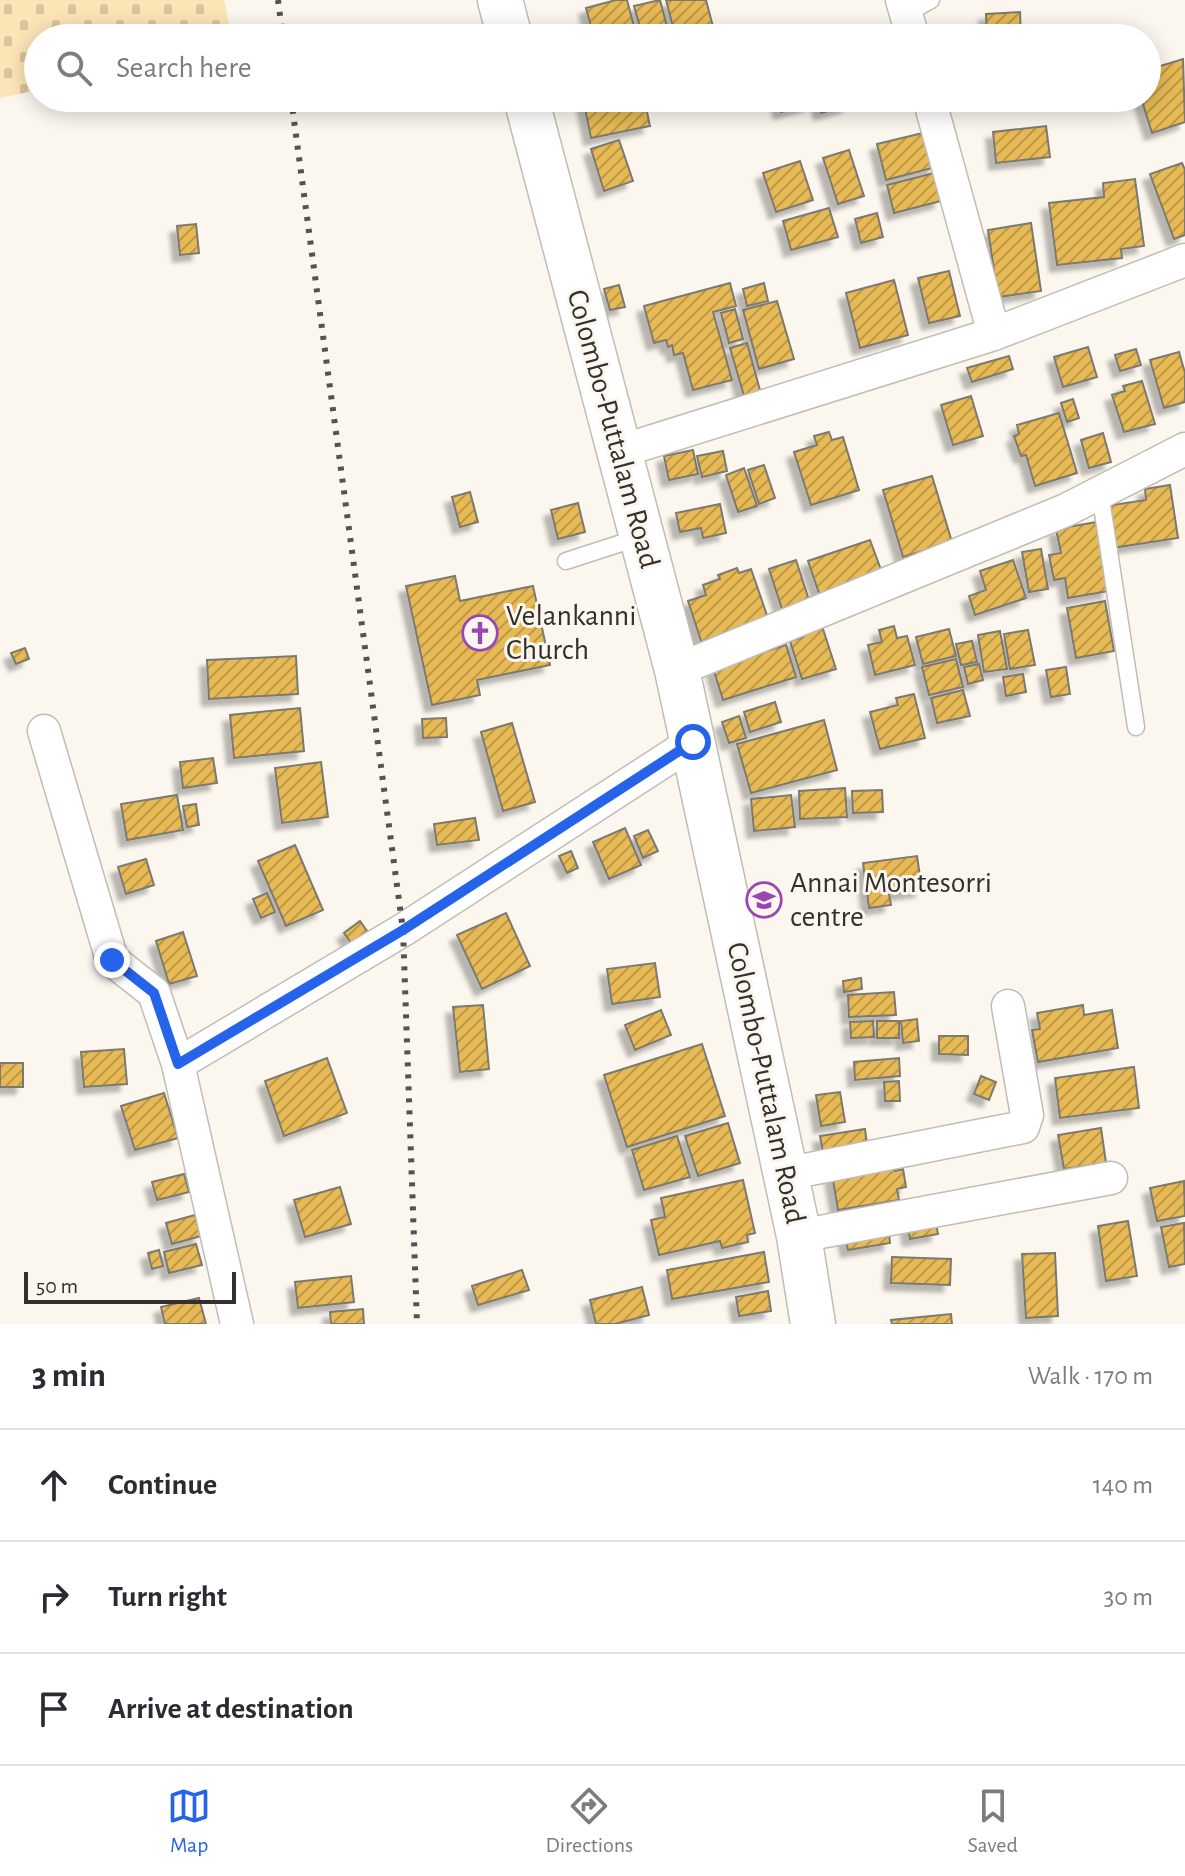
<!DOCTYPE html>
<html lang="en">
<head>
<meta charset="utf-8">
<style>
  body { margin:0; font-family:"Alegreya Sans",sans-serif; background:#f7f7f7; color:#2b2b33 }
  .scale { position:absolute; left:24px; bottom:20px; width:212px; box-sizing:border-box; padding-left:8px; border:4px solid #32312e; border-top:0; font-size:22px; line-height:28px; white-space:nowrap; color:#32312e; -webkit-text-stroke:6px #fbf7ef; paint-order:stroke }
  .stop { position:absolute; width:24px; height:24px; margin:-18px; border:6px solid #2563eb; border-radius:50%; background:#fff }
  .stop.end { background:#2563eb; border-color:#fff; box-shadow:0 2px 8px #0008 }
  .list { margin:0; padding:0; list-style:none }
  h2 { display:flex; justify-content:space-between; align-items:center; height:104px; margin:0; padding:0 32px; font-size:34px }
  h2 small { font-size:26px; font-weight:400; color:#7c7c81 }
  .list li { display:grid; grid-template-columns:52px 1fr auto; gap:24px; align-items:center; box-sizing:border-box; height:112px; padding:0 32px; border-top:2px solid #e1e1e2 }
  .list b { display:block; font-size:30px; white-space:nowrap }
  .list em { font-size:26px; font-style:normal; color:#7c7c81 }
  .icon { flex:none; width:44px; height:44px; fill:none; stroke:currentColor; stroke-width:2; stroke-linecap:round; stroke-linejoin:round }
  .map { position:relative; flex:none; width:1185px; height:1324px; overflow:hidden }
  .search { position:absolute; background:#fff; box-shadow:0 4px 20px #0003; left:24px; right:24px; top:24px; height:88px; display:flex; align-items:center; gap:20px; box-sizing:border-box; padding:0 28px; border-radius:44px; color:#7c7c81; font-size:30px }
  .sheet { height:440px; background:#fff }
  nav { display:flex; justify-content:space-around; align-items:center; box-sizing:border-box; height:112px; border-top:2px solid #e1e1e2; background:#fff; font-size:22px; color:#7c7c81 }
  nav a { display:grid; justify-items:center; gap:4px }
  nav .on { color:#2563eb }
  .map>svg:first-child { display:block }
  .cemetery { fill:url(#cemetery-stones) }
  .building { fill:url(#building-hatch); stroke:#7c7971; stroke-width:2; filter:url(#shadow) }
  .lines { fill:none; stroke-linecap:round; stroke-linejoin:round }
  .service-casing { stroke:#c1bdb5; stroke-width:19 }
  .minor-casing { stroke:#c1bdb5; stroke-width:35 }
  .trunk-casing { stroke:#c1bdb5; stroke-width:47 }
  .service { stroke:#fff; stroke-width:16 }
  .minor { stroke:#fff; stroke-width:32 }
  .trunk { stroke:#fff; stroke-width:44 }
  .rail { stroke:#555350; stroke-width:6; stroke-dasharray:4 8; stroke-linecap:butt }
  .route { stroke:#2563eb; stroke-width:10 }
  .labels { text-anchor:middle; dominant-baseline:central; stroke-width:6; stroke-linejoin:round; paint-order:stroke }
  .street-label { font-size:30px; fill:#32312e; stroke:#fbf7ef }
  .poi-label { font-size:30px; fill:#32312e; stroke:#fbf7ef; text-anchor:start }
</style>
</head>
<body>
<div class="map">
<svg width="1185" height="1324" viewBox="0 0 1185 1324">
  <defs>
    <pattern id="cemetery-stones" width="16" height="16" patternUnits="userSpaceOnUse" patternTransform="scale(2)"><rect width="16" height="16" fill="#fbe4b6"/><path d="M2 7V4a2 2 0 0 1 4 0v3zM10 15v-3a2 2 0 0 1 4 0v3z" fill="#d8c49d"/></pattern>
    <pattern id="building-hatch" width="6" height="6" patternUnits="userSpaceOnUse" patternTransform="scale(2)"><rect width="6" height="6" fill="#e7ba54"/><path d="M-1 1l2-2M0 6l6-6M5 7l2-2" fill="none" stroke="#bc9846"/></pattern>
    <filter id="shadow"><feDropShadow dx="-7" dy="7" stdDeviation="2" flood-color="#0004"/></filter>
  </defs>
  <rect width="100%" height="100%" fill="#fbf7ef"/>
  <path class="cemetery" d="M0 0H224L232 38H38V90L0 98Z"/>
  <path class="building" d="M616 0H627L637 38H594L586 8Z
    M660 0 670 38H643L634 6Z
    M666 0H706L716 38H676Z
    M1020 12 1021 38H987L986 14Z
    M1183 59 1185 122 1152 133 1141 98H1147V70Z
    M583 98H644L650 126 591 138Z
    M777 98H809L811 104 781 112Z
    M817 98H847L849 105 821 113Z
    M1046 126 1050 157 996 163 993 132Z
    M927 132 936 167 886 180 877 144Z
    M619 140 633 181 604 191 591 149Z
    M849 150 864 196 838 204 823 158Z
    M800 161 813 200 776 212 763 173Z
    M1182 163 1185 170V235L1174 239 1150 174Z
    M934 173 941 201 894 213 887 185Z
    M1135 179 1144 246 1121 249 1122 258 1057 265 1049 203 1104 197 1103 183Z
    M829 208 838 237 791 250 783 221Z
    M877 213 883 237 861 243 855 219Z
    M1031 223 1041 291 998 297 988 230Z
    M196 224 199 253 180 255 177 226Z
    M949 271 960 316 929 323 918 278Z
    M894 280 908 335 860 348 846 293Z
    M730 283 736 306 713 312 732 380 693 390 683 353 674 355 672 345 668 347 666 340 654 343 644 306Z
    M764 283 768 301 747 306 743 289Z
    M619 285 625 307 610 310 604 289Z
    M777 301 794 359 759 369 743 310Z
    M735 309 743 339 729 343 721 313Z
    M747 343 763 401 747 406 730 348Z
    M1088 347 1097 377 1063 387 1054 357Z
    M1136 349 1141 365 1120 371 1115 355Z
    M1179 352 1185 373V402L1164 408 1150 360Z
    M1009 356 1013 369 972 382 967 368Z
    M1142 381 1155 424 1124 432 1112 395 1125 391 1123 386Z
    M971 396 983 436 953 445 941 405Z
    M1073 399 1079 418 1067 422 1061 403Z
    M1059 413 1077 473 1035 486 1026 455 1021 456 1014 436 1019 434 1017 425Z
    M829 432 832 440 843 437 859 490 811 505 794 452 817 445 814 436Z
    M1103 433 1111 462 1089 468 1081 440Z
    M693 450 698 474 669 480 664 456Z
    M723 451 727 471 702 477 697 456Z
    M764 465 775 498 759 504 748 470Z
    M744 468 757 506 738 512 726 475Z
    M932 476 952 542 903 557 883 490Z
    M1170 485 1178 538 1112 548 1106 506 1146 500 1145 489Z
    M470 492 478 522 460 527 452 497Z
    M578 503 585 532 558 539 551 510Z
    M720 504 726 533 703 538 701 528 680 532 676 513Z
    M1097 522 1109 591 1068 598 1065 578 1054 580 1049 555 1061 553 1056 529Z
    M870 540 884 578 821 599 808 561Z
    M1041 549 1048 589 1029 592 1022 552Z
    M796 560 809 600 782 609 769 569Z
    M1013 560 1026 598 975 615 969 596 986 590 980 571Z
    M737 568 739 573 751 569 768 618 703 647 688 601 706 595 703 585 720 579 718 575Z
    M455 576 460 601 533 586 550 665 477 680 480 695 432 705 406 586Z
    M1105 601 1114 651 1076 658 1067 608Z
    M822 626 836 669 802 679 790 641 803 637 801 632Z
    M894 626 897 638 907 636 915 665 875 675 868 645 882 642 879 630Z
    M949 629 956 656 923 664 916 637Z
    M1028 630 1035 665 1010 669 1004 634Z
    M1000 631 1007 669 984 672 978 635Z
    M972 641 977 662 961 665 956 644Z
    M786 645 796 677 723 700 713 668Z
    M25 648 29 659 16 664 11 653Z
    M296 656 298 694 209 699 207 660Z
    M956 659 963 687 929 695 922 667Z
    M979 664 983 680 968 684 964 667Z
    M1066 667 1070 694 1051 697 1046 670Z
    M1023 674 1026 692 1006 696 1003 677Z
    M963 690 970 716 937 723 931 698Z
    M914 694 925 738 880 749 870 712 898 705 896 698Z
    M775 702 781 722 750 732 744 712Z
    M300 708 304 751 234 758 230 715Z
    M739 716 746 738 729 743 722 722Z
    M446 718 447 737 423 738 422 719Z
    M824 720 837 770 751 793 737 744Z
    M512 723 535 802 503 811 481 732Z
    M213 758 217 783 183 788 180 762Z
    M321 762 328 817 282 823 275 768Z
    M845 788 847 817 800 819 799 791Z
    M882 790 883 812 853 813 852 791Z
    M177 795 183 830 127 840 121 804Z
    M791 795 795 827 754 831 751 799Z
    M196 804 199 825 187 827 183 806Z
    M475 818 479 840 437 845 434 824Z
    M625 828 641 865 609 879 593 842Z
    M648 830 658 851 643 858 634 836Z
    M295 845 323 910 286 926 258 861Z
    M571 851 578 868 567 873 559 856Z
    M917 856 922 890 889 894 891 905 869 908 863 863Z
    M146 859 154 885 126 894 118 867Z
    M267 893 275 912 261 918 253 899Z
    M506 913 530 966 482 989 457 935Z
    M360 921 370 935 354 947 344 933Z
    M183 932 197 976 169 984 156 941Z
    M655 963 660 997 612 1004 607 969Z
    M861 978 862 989 844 992 843 981Z
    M894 992 896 1015 849 1017 848 995Z
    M483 1005 489 1069 460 1072 453 1007Z
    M1083 1005 1084 1015 1112 1010 1118 1048 1038 1062 1032 1030 1040 1029 1037 1013Z
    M661 1010 671 1035 635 1050 625 1025Z
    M917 1019 919 1041 903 1043 901 1021Z
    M873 1021 874 1037 851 1038 850 1022Z
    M877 1021H899V1038H877Z
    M939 1036H968V1055L939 1054Z
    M702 1044 725 1116 627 1147 604 1075Z
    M124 1049 127 1084 84 1087 81 1052Z
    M327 1058 347 1113 284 1136 265 1081Z
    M899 1058 900 1076 855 1080 854 1062Z
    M0 1063H23V1087H0Z
    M1134 1067 1139 1108 1060 1118 1055 1078Z
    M981 1076 996 1082 989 1100 974 1094Z
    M899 1081 900 1101H885L884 1082Z
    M840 1092 845 1122 821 1126 816 1095Z
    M164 1093 178 1138 135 1150 121 1106Z
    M728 1123 740 1163 698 1176 685 1136Z
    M1101 1128 1106 1163 1064 1169 1058 1135Z
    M865 1129 868 1152 824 1159 820 1136Z
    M677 1136 690 1177 644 1190 632 1150Z
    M893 1164 895 1171 903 1169 906 1187 897 1189 899 1200 838 1210 832 1174Z
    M184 1174 189 1192 157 1200 152 1182Z
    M743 1180 755 1233 747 1235 748 1242 722 1248 720 1241 659 1255 651 1220 665 1217 661 1198Z
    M1184 1181 1185 1216 1157 1221 1150 1188Z
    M340 1187 351 1224 305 1237 294 1200Z
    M195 1215 201 1236 172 1244 166 1223Z
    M935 1218 938 1234 910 1239 907 1223Z
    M1128 1221 1137 1276 1106 1281 1098 1226Z
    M1184 1223 1185 1264 1169 1267 1161 1227Z
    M888 1225 890 1243 848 1250 844 1233Z
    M196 1244 202 1265 169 1273 164 1252Z
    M159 1250 163 1266 152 1269 148 1253Z
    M764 1252 769 1282 672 1299 667 1270Z
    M1055 1253 1058 1316 1026 1318 1022 1254Z
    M892 1257 951 1259 950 1285 891 1283Z
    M522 1270 529 1290 478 1305 472 1286Z
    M351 1276 354 1302 298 1308 295 1282Z
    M642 1287 649 1315 615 1324H596L590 1300Z
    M768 1291 771 1311 739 1316 736 1297Z
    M199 1298 206 1324H165L161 1307Z
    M363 1309 364 1324H331L330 1312Z
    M951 1314 952 1324H892L891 1320Z"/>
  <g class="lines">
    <defs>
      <path id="service" d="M906 14 931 0
        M1100 493 1136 727
        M566 561 640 537"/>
      <path id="minor" d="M902 0 913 38
        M929 98 994 334
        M618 452 994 334 1185 260
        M677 670 1066 510 1185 449
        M44 731 112 960 154 993 178 1064 237 1324
        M178 1064 403 930 693 742
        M785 1174 1023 1127 1027 1115 1008 1006
        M799 1236 1111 1178"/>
      <path id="trunk" d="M500 0 510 38
        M526 98 677 670 799 1236 813 1324"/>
    </defs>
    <use href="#service" class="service-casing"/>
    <use href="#minor" class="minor-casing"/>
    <use href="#trunk" class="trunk-casing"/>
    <use href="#service" class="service"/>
    <use href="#minor" class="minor"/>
    <use href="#trunk" class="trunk"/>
    <path class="rail" d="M278 0 283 38
      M291 98 403 930 417 1324"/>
  </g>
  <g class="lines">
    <path class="route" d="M112 960 154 993 178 1064 403 930 693 742"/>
  </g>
  <defs>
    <symbol id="church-ring" viewBox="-11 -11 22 22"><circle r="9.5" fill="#fbf7ef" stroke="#9946b5" stroke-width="1.5"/><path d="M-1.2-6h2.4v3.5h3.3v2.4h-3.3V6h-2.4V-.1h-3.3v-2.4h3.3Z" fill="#9946b5"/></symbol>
    <symbol id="school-ring" viewBox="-11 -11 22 22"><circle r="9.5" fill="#fbf7ef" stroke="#9946b5" stroke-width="1.5"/><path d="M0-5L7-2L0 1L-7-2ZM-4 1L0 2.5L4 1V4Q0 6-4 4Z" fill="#9946b5"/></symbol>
  </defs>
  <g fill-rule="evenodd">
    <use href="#church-ring" x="460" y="613" width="40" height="40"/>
    <use href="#school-ring" x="744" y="880" width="40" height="40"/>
  </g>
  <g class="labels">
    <g class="street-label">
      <text transform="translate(613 429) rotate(75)">Colombo-Puttalam Road</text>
      <text transform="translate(766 1083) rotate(78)">Colombo-Puttalam Road</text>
    </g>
    <g class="poi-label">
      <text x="506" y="616">Velankanni<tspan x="506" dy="34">Church</tspan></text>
      <text x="790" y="883">Annai Montesorri<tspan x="790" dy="34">centre</tspan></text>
    </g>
  </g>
</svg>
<div class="scale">50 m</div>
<div class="stop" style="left:693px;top:742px"></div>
<div class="stop end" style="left:112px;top:960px"></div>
<div class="search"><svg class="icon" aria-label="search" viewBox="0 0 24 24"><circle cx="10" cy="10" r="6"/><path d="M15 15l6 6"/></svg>Search here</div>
</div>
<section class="sheet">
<h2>3 min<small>Walk · 170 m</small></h2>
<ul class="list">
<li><svg class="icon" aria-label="ahead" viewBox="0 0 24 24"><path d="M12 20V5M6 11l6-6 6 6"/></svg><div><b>Continue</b></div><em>140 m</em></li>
<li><svg class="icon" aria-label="right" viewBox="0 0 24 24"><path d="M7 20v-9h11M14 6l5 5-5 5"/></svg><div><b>Turn right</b></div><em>30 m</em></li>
<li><svg class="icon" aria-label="arrive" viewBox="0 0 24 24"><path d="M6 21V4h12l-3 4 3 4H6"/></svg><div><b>Arrive at destination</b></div></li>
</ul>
</section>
<nav>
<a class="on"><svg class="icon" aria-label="map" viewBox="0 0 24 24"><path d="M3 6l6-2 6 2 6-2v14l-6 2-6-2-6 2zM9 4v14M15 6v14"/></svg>Map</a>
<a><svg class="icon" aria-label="directions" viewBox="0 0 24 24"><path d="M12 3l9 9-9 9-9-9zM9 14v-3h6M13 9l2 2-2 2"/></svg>Directions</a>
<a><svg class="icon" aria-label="saved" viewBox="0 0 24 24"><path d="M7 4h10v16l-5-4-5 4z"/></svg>Saved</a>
</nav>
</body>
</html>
